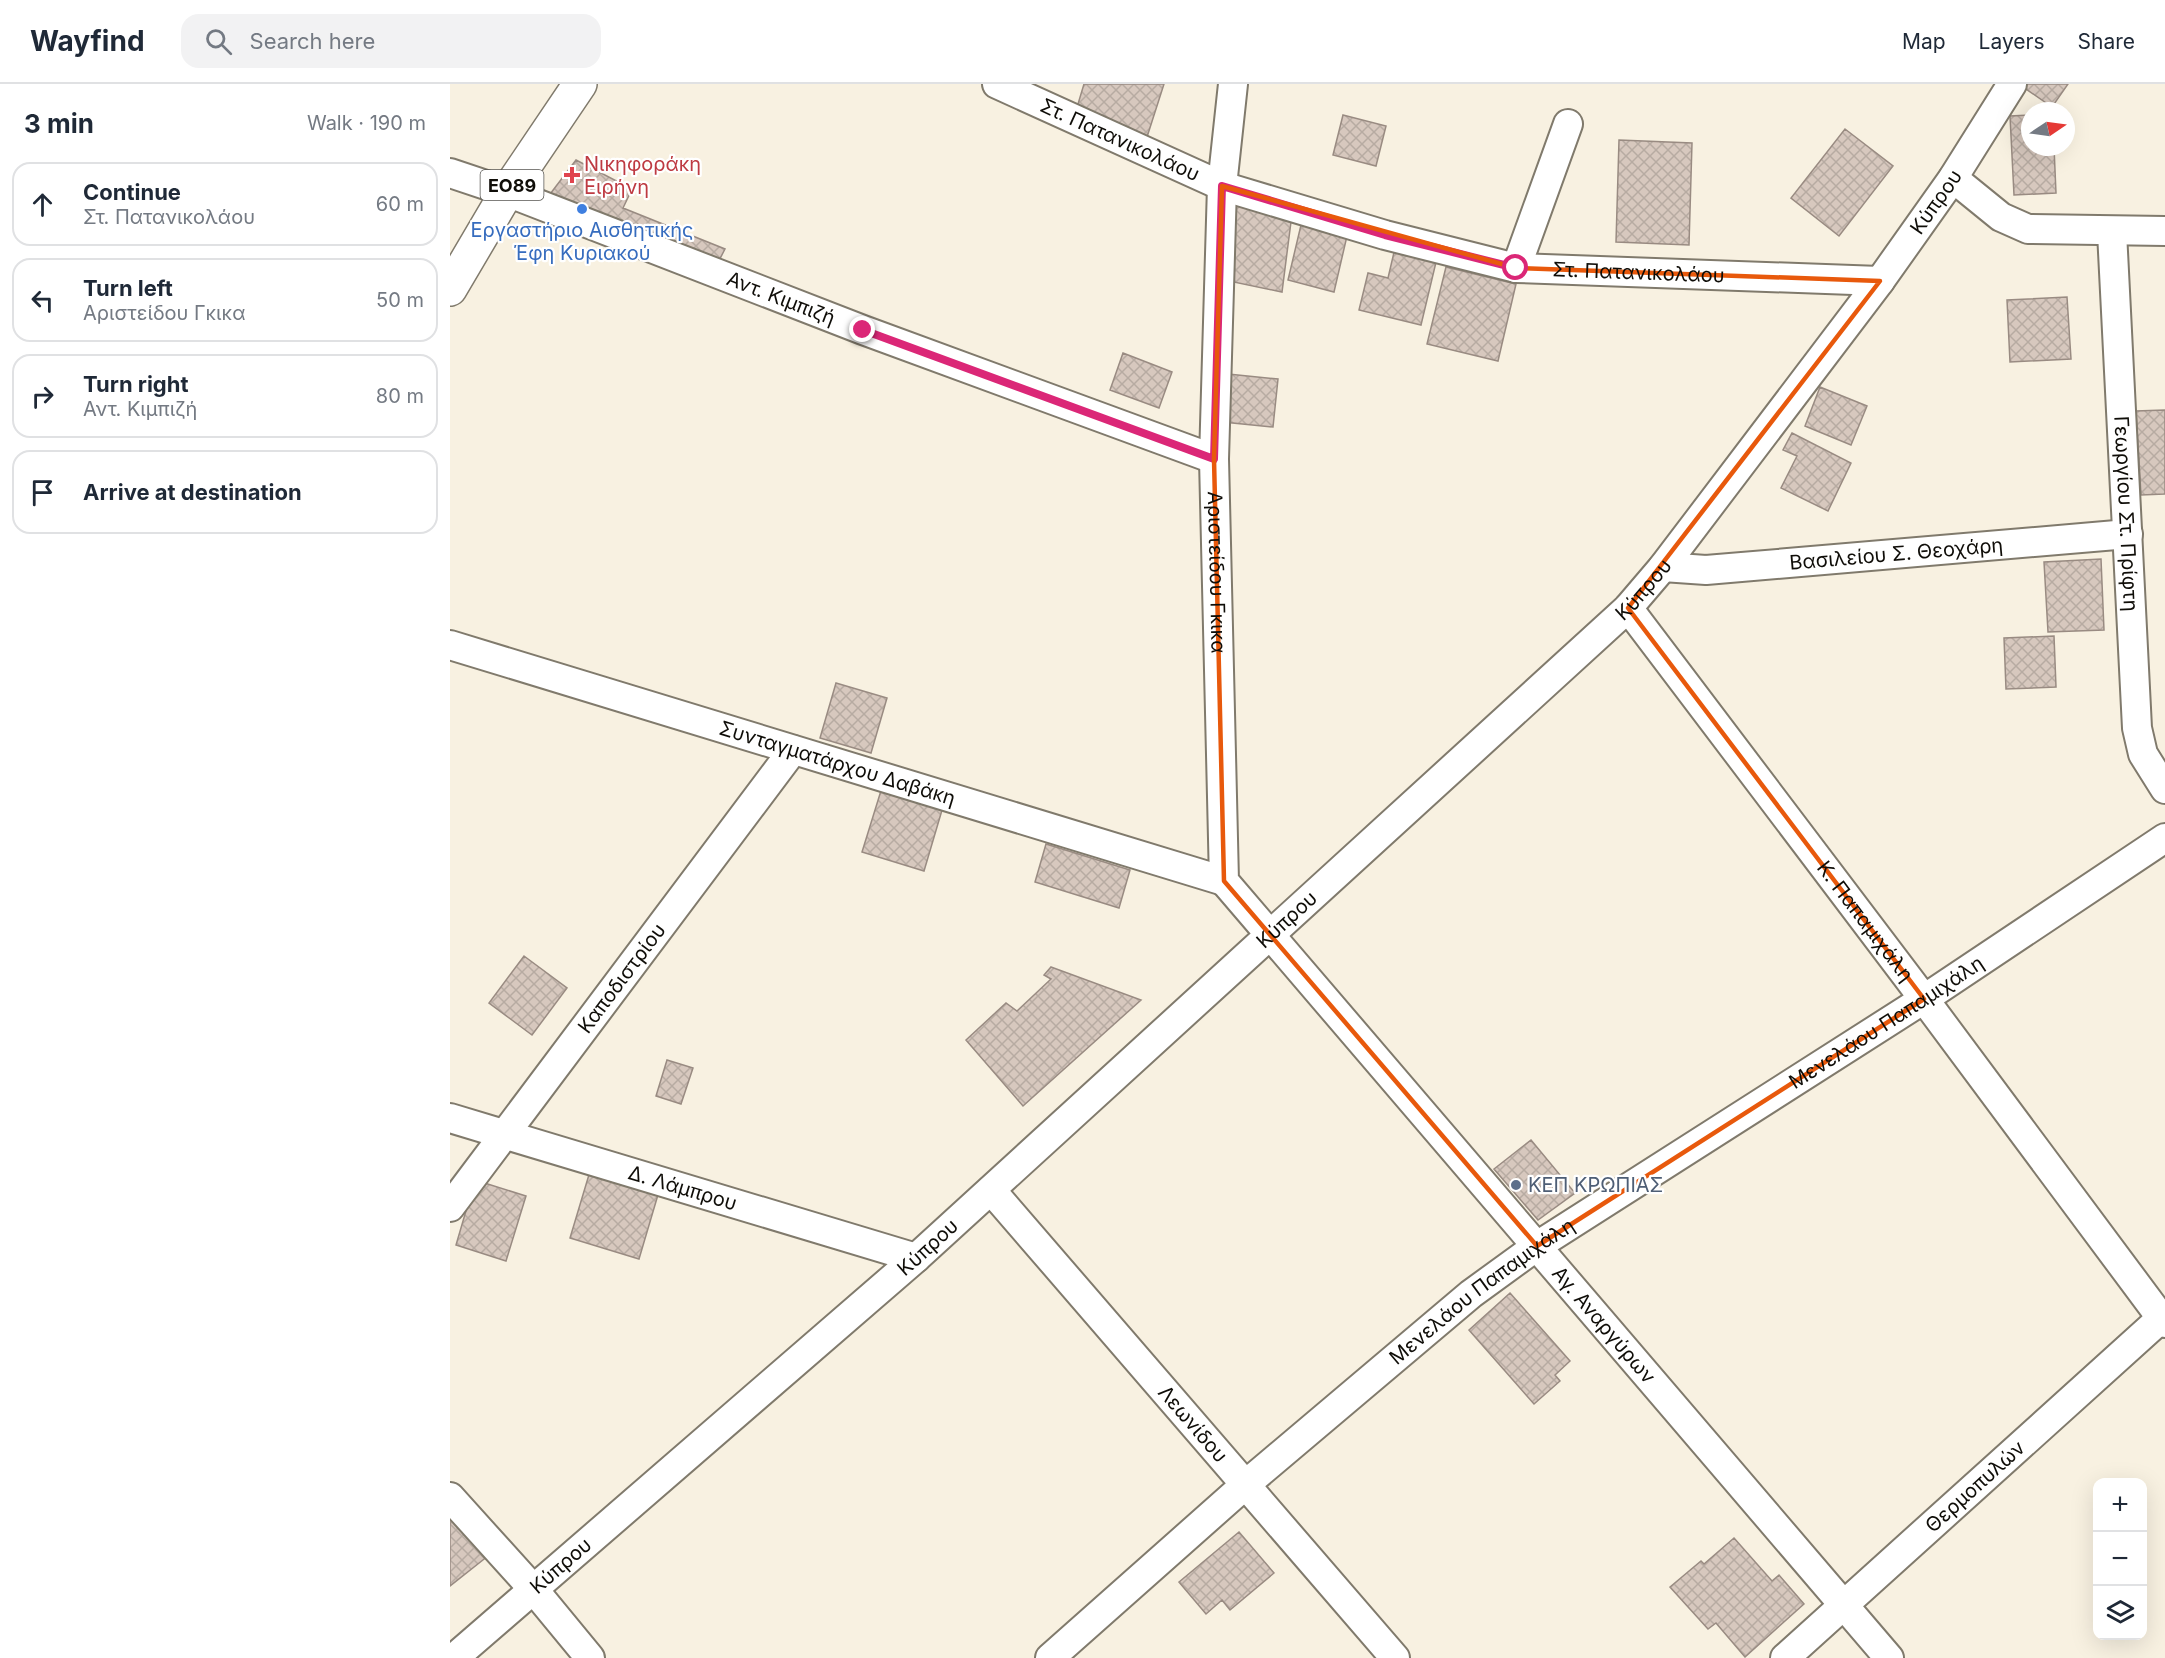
<!DOCTYPE html>
<html lang="en">
<head>
<meta charset="utf-8">
<style>
  body { margin:0; font-family:Inter,sans-serif; background:#f2f2f3; color:#1f2937 }
  .controls { position:absolute; right:18px; bottom:18px; display:grid; overflow:hidden; border-radius:12px; box-shadow:0 6px 24px #0002 }
  .controls button { width:54px; height:54px; display:grid; place-items:center; padding:0; border:0; border-bottom:2px solid #e0e1e3; background:#fff; color:#1f2937; font:30px sans-serif }
  .compass { position:absolute; left:1571px; top:18px; width:54px; height:54px; border-radius:50%; background:#fff; box-shadow:0 6px 24px #0002; rotate:77deg }
  .stop { position:absolute; width:18px; height:18px; margin:-14px; border:4px solid #db2777; border-radius:50%; background:#fff }
  .stop.end { background:#db2777; border-color:#fff; box-shadow:0 2px 6px #0008 }
  .list { margin:0; padding:0; list-style:none }
  h2 { display:flex; justify-content:space-between; align-items:center; height:78px; margin:0; padding:0 24px; font-size:26px }
  h2 small { font-size:20px; font-weight:400; color:#747a83 }
  .list li { display:grid; grid-template-columns:39px 1fr auto; gap:18px; align-items:center; box-sizing:border-box; height:84px; margin:0 12px 12px; padding:0 12px; border:2px solid #e0e1e3; border-radius:18px }
  .list b { display:block; font-size:22px; white-space:nowrap }
  .list p { margin:0; font-size:20px; white-space:nowrap; color:#747a83 }
  .list em { font-size:20px; font-style:normal; color:#747a83 }
  .icon { flex:none; width:33px; height:33px; fill:none; stroke:currentColor; stroke-width:2; stroke-linecap:round; stroke-linejoin:round }
  .map { position:relative; flex:none; width:1715px; height:1574px; overflow:hidden }
  header { display:flex; align-items:center; gap:36px; box-sizing:border-box; height:84px; padding:0 30px; background:#fff; border-bottom:2px solid #e0e1e3 }
  header strong { font-size:28px }
  nav { display:flex; gap:33px; margin-inline-start:auto; font-size:21px }
  .search { width:420px; height:54px; background:#f2f2f3; display:flex; align-items:center; gap:15px; box-sizing:border-box; padding:0 21px; border-radius:18px; color:#747a83; font-size:22px }
  main { display:flex }
  aside { flex:1; background:#fff }
  .map>svg:first-child { display:block }
  .building { fill:url(#building-cross-hatch); stroke:#998b82; stroke-width:1.5 }
  .lines { fill:none; stroke-linecap:round; stroke-linejoin:round }
  .street-casing { stroke:#807a6c; stroke-width:32 }
  .primary-casing { stroke:#807a6c; stroke-width:36 }
  .street { stroke:#fff; stroke-width:28 }
  .primary { stroke:#fff; stroke-width:33 }
  .route { stroke:#db2777; stroke-width:8 }
  .marked { fill:none; stroke:#e8590c; stroke-width:4.5; stroke-linejoin:round }
  .health-dot { fill:#e0444e; stroke:#fff; stroke-width:2 }
  .shop-dot { fill:#3f7fe0; stroke:#fff; stroke-width:2 }
  .service-dot { fill:#5c6f8a; stroke:#fff; stroke-width:2 }
  .labels { text-anchor:middle; dominant-baseline:central; stroke-width:4.5; stroke-linejoin:round; paint-order:stroke }
  .shield { fill:#fff; stroke:#575652; stroke-width:1.5 }
  .shield-label { font-size:18px; font-weight:bold; fill:#0f0d08 }
  .street-label { font-size:20px; fill:#0f0d08; stroke:#fff }
  .health-label { font-size:20px; fill:#be3a42; stroke:#fff; text-anchor:start }
  .shop-label { font-size:20px; fill:#366cbe; stroke:#fff }
  .service-label { font-size:20px; fill:#4e5e75; stroke:#fff; text-anchor:start }
</style>
</head>
<body>
<header>
<strong>Wayfind</strong>
<div class="search"><svg class="icon" aria-label="search" viewBox="0 0 24 24"><circle cx="10" cy="10" r="6"/><path d="M15 15l6 6"/></svg>Search here</div>
<nav><a>Map</a><a>Layers</a><a>Share</a></nav>
</header>
<main>
<aside>
<h2>3 min<small>Walk · 190 m</small></h2>
<ul class="list">
<li><svg class="icon" aria-label="ahead" viewBox="0 0 24 24"><path d="M12 20V5M6 11l6-6 6 6"/></svg><div><b>Continue</b><p>Στ. Πατανικολάου</p></div><em>60 m</em></li>
<li><svg class="icon" aria-label="left" viewBox="0 0 24 24"><path d="M17 20v-9H6M10 6l-5 5 5 5"/></svg><div><b>Turn left</b><p>Αριστείδου Γκικα</p></div><em>50 m</em></li>
<li><svg class="icon" aria-label="right" viewBox="0 0 24 24"><path d="M7 20v-9h11M14 6l5 5-5 5"/></svg><div><b>Turn right</b><p>Αντ. Κιμπιζή</p></div><em>80 m</em></li>
<li><svg class="icon" aria-label="arrive" viewBox="0 0 24 24"><path d="M6 21V4h12l-3 4 3 4H6"/></svg><div><b>Arrive at destination</b></div></li>
</ul>
</aside>
<div class="map">
<svg width="1715" height="1574" viewBox="0 0 1715 1574">
  <defs>
    <pattern id="building-cross-hatch" width="8" height="8" patternUnits="userSpaceOnUse" patternTransform="scale(1.5)"><rect width="8" height="8" fill="#d7c8be"/><path d="M0 0l8 8M0 8l8-8" fill="none" stroke="#b7aba2"/></pattern>
  </defs>
  <rect width="100%" height="100%" fill="#f8f1e1"/>
  <path class="building" d="M634 0H714L697 53 625 30Z
    M1575 0H1618L1602 23 1573 3Z
    M893 31 936 42 926 82 883 71Z
    M1580 31V63H1604L1606 109 1564 111 1560 32Z
    M1395 45 1443 82 1389 152 1341 114Z
    M1169 56 1242 59 1239 161 1166 158Z
    M126 76 182 105 173 124 275 165 263 188 91 122Z
    M778 116 842 130 832 208 774 196Z
    M851 141 897 152 884 208 838 196Z
    M945 164 987 174 971 241 909 226 918 189 938 194Z
    M996 183 1066 200 1048 277 977 260Z
    M1617 213 1621 275 1560 278 1557 216Z
    M673 269 722 288 709 324 660 306Z
    M778 290 828 295 823 343 773 338Z
    M1370 303 1417 322 1401 361 1355 342Z
    M1715 326V410L1691 411 1686 327Z
    M1342 349 1401 379 1378 427 1331 404 1347 372 1333 366Z
    M1651 475 1654 546 1598 548 1594 478Z
    M1604 552 1606 603 1556 605 1554 554Z
    M386 599 437 614 421 669 370 654Z
    M434 697 495 716 474 787 412 768Z
    M596 760 680 786 669 824 585 798Z
    M74 872 117 904 82 951 39 919Z
    M601 883 691 916 573 1022 516 956 556 919 567 927 601 895 594 891Z
    M217 976 243 984 231 1020 206 1012Z
    M1081 1056 1125 1109 1088 1136 1044 1085Z
    M141 1084 210 1104 189 1175 120 1154Z
    M25 1096 76 1112 56 1177 6 1161Z
    M1060 1209 1120 1277 1105 1291 1110 1297 1084 1320 1019 1246Z
    M0 1425 38 1472 0 1502Z
    M789 1448 824 1489 780 1526 772 1516 756 1530 729 1498Z
    M1284 1454 1322 1497 1329 1491 1354 1520 1295 1573 1266 1539 1258 1545 1220 1503 1251 1477 1254 1480Z"/>
  <g class="lines">
    <defs>
      <g id="street">
        <path id="s1" d="M547 0 772 102 935 151 1066 184 1430 197"/>
        <path id="s2" d="M783 0 772 102 764 375 774 797 1439 1574"/>
        <path id="s3" d="M0 89 57 108 413 246 764 375"/>
        <path d="M1503 94 1551 133 1578 145 1715 147"/>
        <path id="s4" d="M1662 148 1687 644 1693 670 1715 705"/>
        <path d="M1066 184 1118 40"/>
        <path id="s5" d="M1213 483 1256 486 1678 450"/>
        <path id="s6" d="M1178 524 1474 915 1715 1239"/>
        <path id="s7" d="M0 561 774 797"/>
        <path id="s8" d="M0 1034 466 1174"/>
        <path id="s9" d="M541 1106 945 1574"/>
        <path id="s10" d="M0 1123 343 666"/>
        <path d="M0 1413 84 1506 140 1574"/>
        <path id="s11" d="M4 1574 466 1174 1178 524 1213 483 1430 197 1503 94 1562 0"/>
        <path id="s12" d="M600 1574 795 1401 1021 1210 1087 1162 1474 915 1715 754"/>
        <path id="s13" d="M1335 1574 1715 1231"/>
      </g>
      <path id="primary" d="M0 205 57 108 130 0"/>
    </defs>
    <use href="#street" class="street-casing"/>
    <use href="#primary" class="primary-casing"/>
    <use href="#street" class="street"/>
    <use href="#primary" class="primary"/>
  </g>
  <g class="lines">
    <path class="route" d="M413 246 764 375 772 102 935 151 1066 184"/>
  </g>
  <path class="marked" d="M772 102 1066 184 1430 197 1178 524 1474 915 1087 1162 774 797 764 375Z"/>
  <path class="health-dot" d="M119 82h6v6h6v6h-6v6h-6v-6h-6v-6h6z"/>
  <circle class="shop-dot" cx="132" cy="125" r="6"/>
  <circle class="service-dot" cx="1066" cy="1101" r="6"/>
  <g class="labels">
    <rect class="shield" x="30.5" y="86" width="63" height="30" rx="4.5"/>
    <g class="shield-label">
      <text x="62" y="101">ΕΟ89</text>
    </g>
    <g class="street-label">
      <text stroke="none"><textPath href="#s1" startOffset="135">Στ. Πατανικολάου</textPath></text>
      <text stroke="none"><textPath href="#s11" startOffset="2085">Κύπρου</textPath></text>
      <text stroke="none"><textPath href="#s1" startOffset="675">Στ. Πατανικολάου</textPath></text>
      <text stroke="none"><textPath href="#s3" startOffset="354">Αντ. Κιμπιζή</textPath></text>
      <text stroke="none"><textPath href="#s4" startOffset="282">Γεωργίου Στ. Πρίφτη</textPath></text>
      <text stroke="none"><textPath href="#s5" startOffset="234">Βασιλείου Σ. Θεοχάρη</textPath></text>
      <text stroke="none"><textPath href="#s2" startOffset="489">Αριστείδου Γκικα</textPath></text>
      <text stroke="none"><textPath href="#s11" startOffset="1599">Κύπρου</textPath></text>
      <text stroke="none"><textPath href="#s7" startOffset="405">Συνταγματάρχου Δαβάκη</textPath></text>
      <text stroke="none"><textPath href="#s11" startOffset="1113">Κύπρου</textPath></text>
      <text stroke="none"><textPath href="#s6" startOffset="393">Κ. Παπαμιχάλη</textPath></text>
      <text stroke="none"><textPath href="#s10" startOffset="286">Καποδιστρίου</textPath></text>
      <text stroke="none"><textPath href="#s12" startOffset="1053">Μενελάου Παπαμιχάλη</textPath></text>
      <text stroke="none"><textPath href="#s8" startOffset="243">Δ. Λάμπρου</textPath></text>
      <text stroke="none"><textPath href="#s11" startOffset="627">Κύπρου</textPath></text>
      <text stroke="none"><textPath href="#s12" startOffset="567">Μενελάου Παπαμιχάλη</textPath></text>
      <text stroke="none"><textPath href="#s2" startOffset="1382">Αγ. Αναργύρων</textPath></text>
      <text stroke="none"><textPath href="#s9" startOffset="309">Λεωνίδου</textPath></text>
      <text stroke="none"><textPath href="#s13" startOffset="256">Θερμοπυλών</textPath></text>
      <text stroke="none"><textPath href="#s11" startOffset="141">Κύπρου</textPath></text>
    </g>
    <g class="health-label">
      <text x="134" y="80">Νικηφοράκη<tspan x="134" dy="23">Ειρήνη</tspan></text>
    </g>
    <g class="shop-label">
      <text x="132" y="146">Εργαστήριο Αισθητικής<tspan x="132" dy="23">Έφη Κυριακού</tspan></text>
    </g>
    <g class="service-label">
      <text x="1078" y="1101">ΚΕΠ ΚΡΩΠΙΑΣ</text>
    </g>
  </g>
</svg>
<div class="controls">
<button>+</button>
<button>−</button>
<button><svg class="icon" aria-label="layers" viewBox="0 0 24 24"><path d="M12 4l9 5-9 5-9-5zM3 14l9 5 9-5"/></svg></button>
</div>
<svg class="compass" viewBox="-18 -18 36 36"><path d="M0-13l5 13h-10z" fill="#e53935"/><path d="M0 13l5-13h-10z" fill="#747a83"/></svg>
<div class="stop" style="left:1066px;top:184px"></div>
<div class="stop end" style="left:413px;top:246px"></div>
</div>
</main>
</body>
</html>
